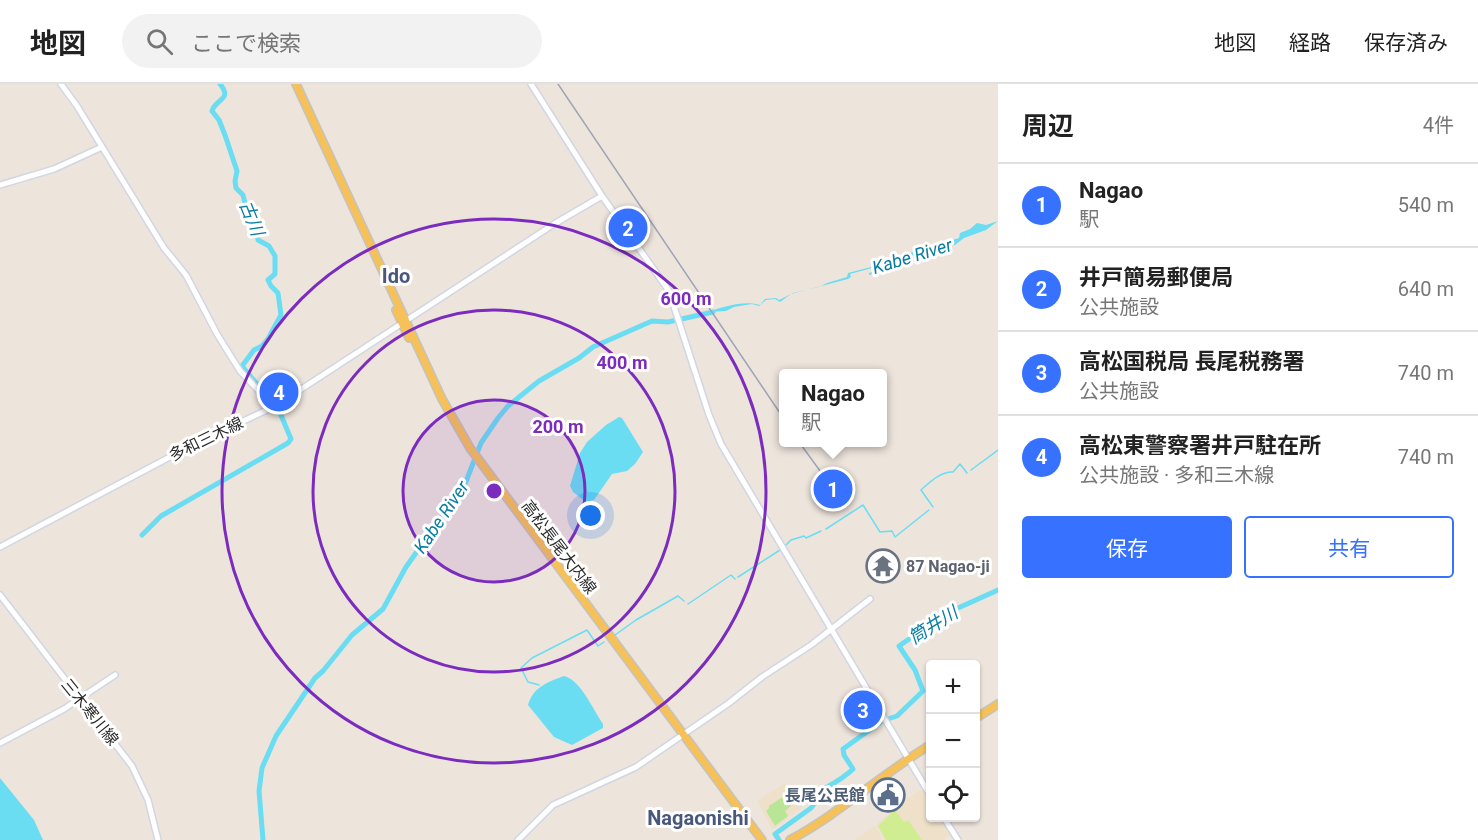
<!DOCTYPE html>
<html lang="ja">
<head>
<meta charset="utf-8">
<style>
  body { margin:0; font-family:Roboto,"Noto Sans JP",sans-serif; background:#f2f2f2; color:#222 }
  .controls { position:absolute; right:18px; bottom:18px; display:grid; overflow:hidden; border-radius:6px; box-shadow:0 2px 4px #0004 }
  .controls button { width:54px; height:54px; display:grid; place-items:center; padding:0; border:0; border-bottom:2px solid #e0e0e0; background:#fff; color:#222; font:30px sans-serif }
  .you { position:absolute; left:591px; top:432px; width:21px; height:21px; margin:-15px; border:4px solid #fff; border-radius:50%; background:#1a73e8; box-shadow:0 0 0 9px #1a73e833 }
  .badge { display:grid; place-items:center; width:39px; height:39px; border-radius:50%; background:#3771ff; color:#fff; font-size:20px; font-weight:700 }
  .pin { position:absolute; translate:-50% -50%; border:3px solid #fff; box-shadow:0 2px 6px #0006 }
  .popup { position:absolute; left:779px; top:285px; width:108px; height:78px; box-sizing:border-box; display:grid; place-content:center; border-radius:6px; background:#fff; filter:drop-shadow(0 2px 4px #0005); font-size:20px; white-space:nowrap; color:#767676 }
  .popup b { font-size:22px; color:#222 }
  .popup::after { content:''; position:absolute; left:50%; top:100%; margin-left:-12px; border:12px solid transparent; border-top-color:#fff }
  .list { margin:0; padding:0; list-style:none }
  h2 { display:flex; justify-content:space-between; align-items:center; height:78px; margin:0; padding:0 24px; font-size:26px }
  h2 small { font-size:20px; font-weight:400; color:#767676 }
  .list li { display:grid; grid-template-columns:39px 1fr auto; gap:18px; align-items:center; box-sizing:border-box; height:84px; padding:0 24px; border-top:2px solid #e0e0e0 }
  .list b { display:block; font-size:22px; white-space:nowrap }
  .list p { margin:0; font-size:20px; white-space:nowrap; color:#767676 }
  .list em { font-size:20px; font-style:normal; color:#767676 }
  .actions { display:flex; gap:12px; padding:18px 24px }
  .actions a { flex:1; padding:14px 0; border:2px solid #3771ff; border-radius:6px; text-align:center; font-size:21px; color:#3771ff }
  .actions .main { background:#3771ff; color:#fff }
  .icon { flex:none; width:33px; height:33px; fill:none; stroke:currentColor; stroke-width:2; stroke-linecap:round; stroke-linejoin:round }
  .map { position:relative; flex:none; width:998px; height:756px; overflow:hidden }
  header { display:flex; align-items:center; gap:36px; box-sizing:border-box; height:84px; padding:0 30px; background:#fff; border-bottom:2px solid #e0e0e0 }
  header strong { font-size:28px }
  nav { display:flex; gap:33px; margin-inline-start:auto; font-size:21px }
  .search { width:420px; height:54px; background:#f2f2f2; display:flex; align-items:center; gap:15px; box-sizing:border-box; padding:0 21px; border-radius:33px; color:#767676; font-size:22px }
  main { display:flex }
  aside { flex:1; background:#fff }
  .map>svg:first-child { display:block }
  .education { fill:#efe0ca }
  .green { fill:#b9e696 }
  .pitch { fill:#d0ee91 }
  .water { fill:#6addf3 }
  .lines { fill:none; stroke-linecap:round; stroke-linejoin:round }
  .stream { stroke:#6addf3; stroke-width:1.5 }
  .river { stroke:#6addf3; stroke-width:5 }
  .secondary-casing { stroke:#d1d6e4; stroke-width:8 }
  .primary-casing { stroke:#c3c3c3; stroke-width:10 }
  .secondary { stroke:#fff; stroke-width:5 }
  .primary { stroke:#f6c158; stroke-width:7 }
  .rail { stroke:#9ea4b6; stroke-width:1.5 }
  .ring { fill:none; stroke:#7b2cbf; stroke-width:3 }
  .labels { text-anchor:middle; dominant-baseline:central; stroke-width:6; stroke-linejoin:round; paint-order:stroke }
  .street-label { font-size:16px; fill:#2a2a2a; stroke:#fff }
  .worship-label { font-size:16px; font-weight:bold; fill:#5b616d; stroke:#fff; text-anchor:start }
  .service-label { font-size:16px; font-weight:bold; fill:#4e5e75; stroke:#fff; text-anchor:end }
  .water-label { font-size:18px; font-style:italic; fill:#087ca1; stroke:#fff }
  .quarter-label { font-size:20px; font-weight:bold; fill:#49577d; stroke:#fff }
  .centre { fill:#7b2cbf; stroke:#fff; stroke-width:3 }
  .ring-label { font-size:18px; text-anchor:middle; font-weight:bold; fill:#7b2cbf; stroke:#fff; stroke-width:6; stroke-linejoin:round; paint-order:stroke }
</style>
</head>
<body>
<header>
<strong>地図</strong>
<div class="search"><svg class="icon" aria-label="search" viewBox="0 0 24 24"><circle cx="10" cy="10" r="6"/><path d="M15 15l6 6"/></svg>ここで検索</div>
<nav><a>地図</a><a>経路</a><a>保存済み</a></nav>
</header>
<main>
<div class="map">
<svg width="998" height="756" viewBox="0 0 998 756">
  <rect width="100%" height="100%" fill="#ede4dc"/>
  <path class="education" d="M785 699 802 724 772 746 757 717Z
    M920 706 926 707 930 715V734H942L952 750 942 756H885L876 741 897 722Z
    M875 742 883 756H854Z"/>
  <path class="green" d="M784 712 791 722 785 727 788 732 775 742 766 727 769 724V722Z"/>
  <path class="pitch" d="M895 726 904 738 908 736 922 756H886L878 742Z"/>
  <path class="water" d="M998 137 986 146 964 154 955 161 950 162 943 160 918 174 903 175C893 182 882 187 869 191V189L875 187 872 184 850 190 851 193 848 195 791 210 780 218 775 215 766 216 759 222 752 220 734 223 726 227 707 228C724 223 743 216 760 221L765 215 776 214 779 216 793 209 819 203 827 199 847 193 848 189 871 183 878 186C888 183 891 180 899 175 913 165 934 163 949 155L952 156 959 154 960 149 970 145 977 139 986 141Z
    M619 333 622 334 643 368 635 380 627 387 612 390 594 416 586 418 573 408 570 402 580 369 587 358 606 341Z
    M564 592C580 595 594 627 603 640V644L572 661 554 653 528 621C533 603 548 598 564 592Z
    M0 694 34 736 43 756H0Z"/>
  <g class="lines">
    <path class="stream" d="M971 386 998 366
      M933 423 921 406C929 399 941 387 953 388L960 380 967 389
      M826 445 863 421 880 448 892 447 895 453 929 426
      M785 462 791 456 804 452 806 454 821 447
      M738 493 780 466
      M688 520 731 491 735 495
      M615 551 636 536 678 512 684 517
      M539 601 528 598 521 584 532 574 587 546 598 562 604 558"/>
    <path class="river" d="M220 0C233 16 216 14 212 27L219 36 225 51 237 87 235 97 236 104 243 111 248 131 258 148V156L269 162 275 172V190L268 196 271 202 278 209 281 231 268 255 262 262 254 266 242 282 272 318
      M142 451 161 432 288 359 291 355 278 324
      M263 756 259 707 262 684 276 652 315 594 323 587 352 551 383 525 406 483 465 400 481 359 498 334 508 322 539 297 579 274 593 263 652 237 668 238 713 228
      M779 756 775 750 811 724 817 716 815 710C828 702 842 696 853 685L844 671 843 665 882 637 897 632 923 607 915 586 899 562 947 529 998 506"/>
    <defs>
      <path id="secondary" d="M61 0 77 22 164 164 186 191 217 250 240 287 274 323
        M531 0 602 112 669 207 709 331 721 360 930 711
        M0 101 54 85 102 63
        M0 463 183 366 277 321 554 140 602 112
        M0 511 132 682 148 716 158 756
        M0 659 64 625 115 591
        M944 734 958 756
        M518 756 553 721 636 683 729 619 762 593 811 561 870 515"/>
      <path id="primary" d="M296 0 442 315 470 364 762 756
        M396 226 409 254
        M976 634 998 620
        M790 756C840 729 882 690 930 661"/>
    </defs>
    <use href="#secondary" class="secondary-casing"/>
    <use href="#primary" class="primary-casing"/>
    <use href="#secondary" class="secondary"/>
    <use href="#primary" class="primary"/>
    <path class="rail" d="M558 0 784 335
      M799 358 839 413"/>
  </g>
  <circle cx="494" cy="407" r="91" fill="#7b2cbf" fill-opacity=".12"/>
  <g class="ring">
    <circle cx="494" cy="407" r="91"/>
    <circle cx="494" cy="407" r="181"/>
    <circle cx="494" cy="407" r="272"/>
  </g>
  <defs>
    <symbol id="temple-ring" viewBox="-11 -11 22 22"><circle r="9.5" fill="#fff" stroke="#6b7280" stroke-width="1.5"/><path d="M0-6L5-2H3V0L6.5 2.5H4V6H1.5V3h-3V6H-4V2.5H-6.5L-3 0V-2H-5Z" fill="#6b7280"/></symbol>
    <symbol id="civic-ring" viewBox="-11 -11 22 22"><circle r="9.5" fill="#fff" stroke="#5c6f8a" stroke-width="1.5"/><path d="M-.6-6.5H3V-4.5H.6V-3L4-1V1h2V6H-6V1h2V-1L-.6-3ZM-1.2 2.5V6h2.4V2.5Z" fill="#5c6f8a"/></symbol>
  </defs>
  <g fill-rule="evenodd">
    <use href="#temple-ring" x="864" y="463" width="38" height="38"/>
    <use href="#civic-ring" x="869" y="692" width="38" height="38"/>
  </g>
  <g class="labels">
    <g class="street-label">
      <text transform="translate(206 355) rotate(-26)">多和三木線</text>
      <text transform="translate(559 463) rotate(53)">高松長尾大内線</text>
      <text transform="translate(90 628) rotate(51)">三木寒川線</text>
    </g>
    <g class="worship-label">
      <text x="906" y="482">87 Nagao-ji</text>
    </g>
    <g class="service-label">
      <text x="865" y="711">長尾公民館</text>
    </g>
    <g class="water-label">
      <text transform="translate(252 134) rotate(68)">古川</text>
      <text transform="translate(912 172) rotate(-17)">Kabe River</text>
      <text transform="translate(441 433) rotate(-56)">Kabe River</text>
      <text transform="translate(933 541) rotate(-32)">筒井川</text>
    </g>
    <g class="quarter-label">
      <text x="396" y="192">Ido</text>
      <text x="698" y="734">Nagaonishi</text>
    </g>
  </g>
  <circle cx="494" cy="407" r="9" class="centre"/>
  <g class="ring-label">
    <text x="686" y="221">600 m</text>
    <text x="622" y="285">400 m</text>
    <text x="558" y="349">200 m</text>
  </g>
</svg>
<div class="controls">
<button>+</button>
<button>−</button>
<button><svg class="icon" aria-label="locate" viewBox="0 0 24 24"><circle cx="12" cy="12" r="6"/><path d="M12 2v4M12 18v4M2 12h4M18 12h4"/></svg></button>
</div>
<div class="you"></div>
<div class="pin badge" style="left:833px;top:405px">1</div>
<div class="popup"><b>Nagao</b>駅</div>
<div class="pin badge" style="left:628px;top:144px">2</div>
<div class="pin badge" style="left:863px;top:626px">3</div>
<div class="pin badge" style="left:279px;top:308px">4</div>
</div>
<aside>
<h2>周辺<small>4件</small></h2>
<ul class="list">
<li><span class="badge">1</span><div><b>Nagao</b><p>駅</p></div><em>540 m</em></li>
<li><span class="badge">2</span><div><b>井戸簡易郵便局</b><p>公共施設</p></div><em>640 m</em></li>
<li><span class="badge">3</span><div><b>高松国税局 長尾税務署</b><p>公共施設</p></div><em>740 m</em></li>
<li><span class="badge">4</span><div><b>高松東警察署井戸駐在所</b><p>公共施設 · 多和三木線</p></div><em>740 m</em></li>
</ul>
<div class="actions"><a class="main">保存</a><a>共有</a></div>
</aside>
</main>
</body>
</html>
